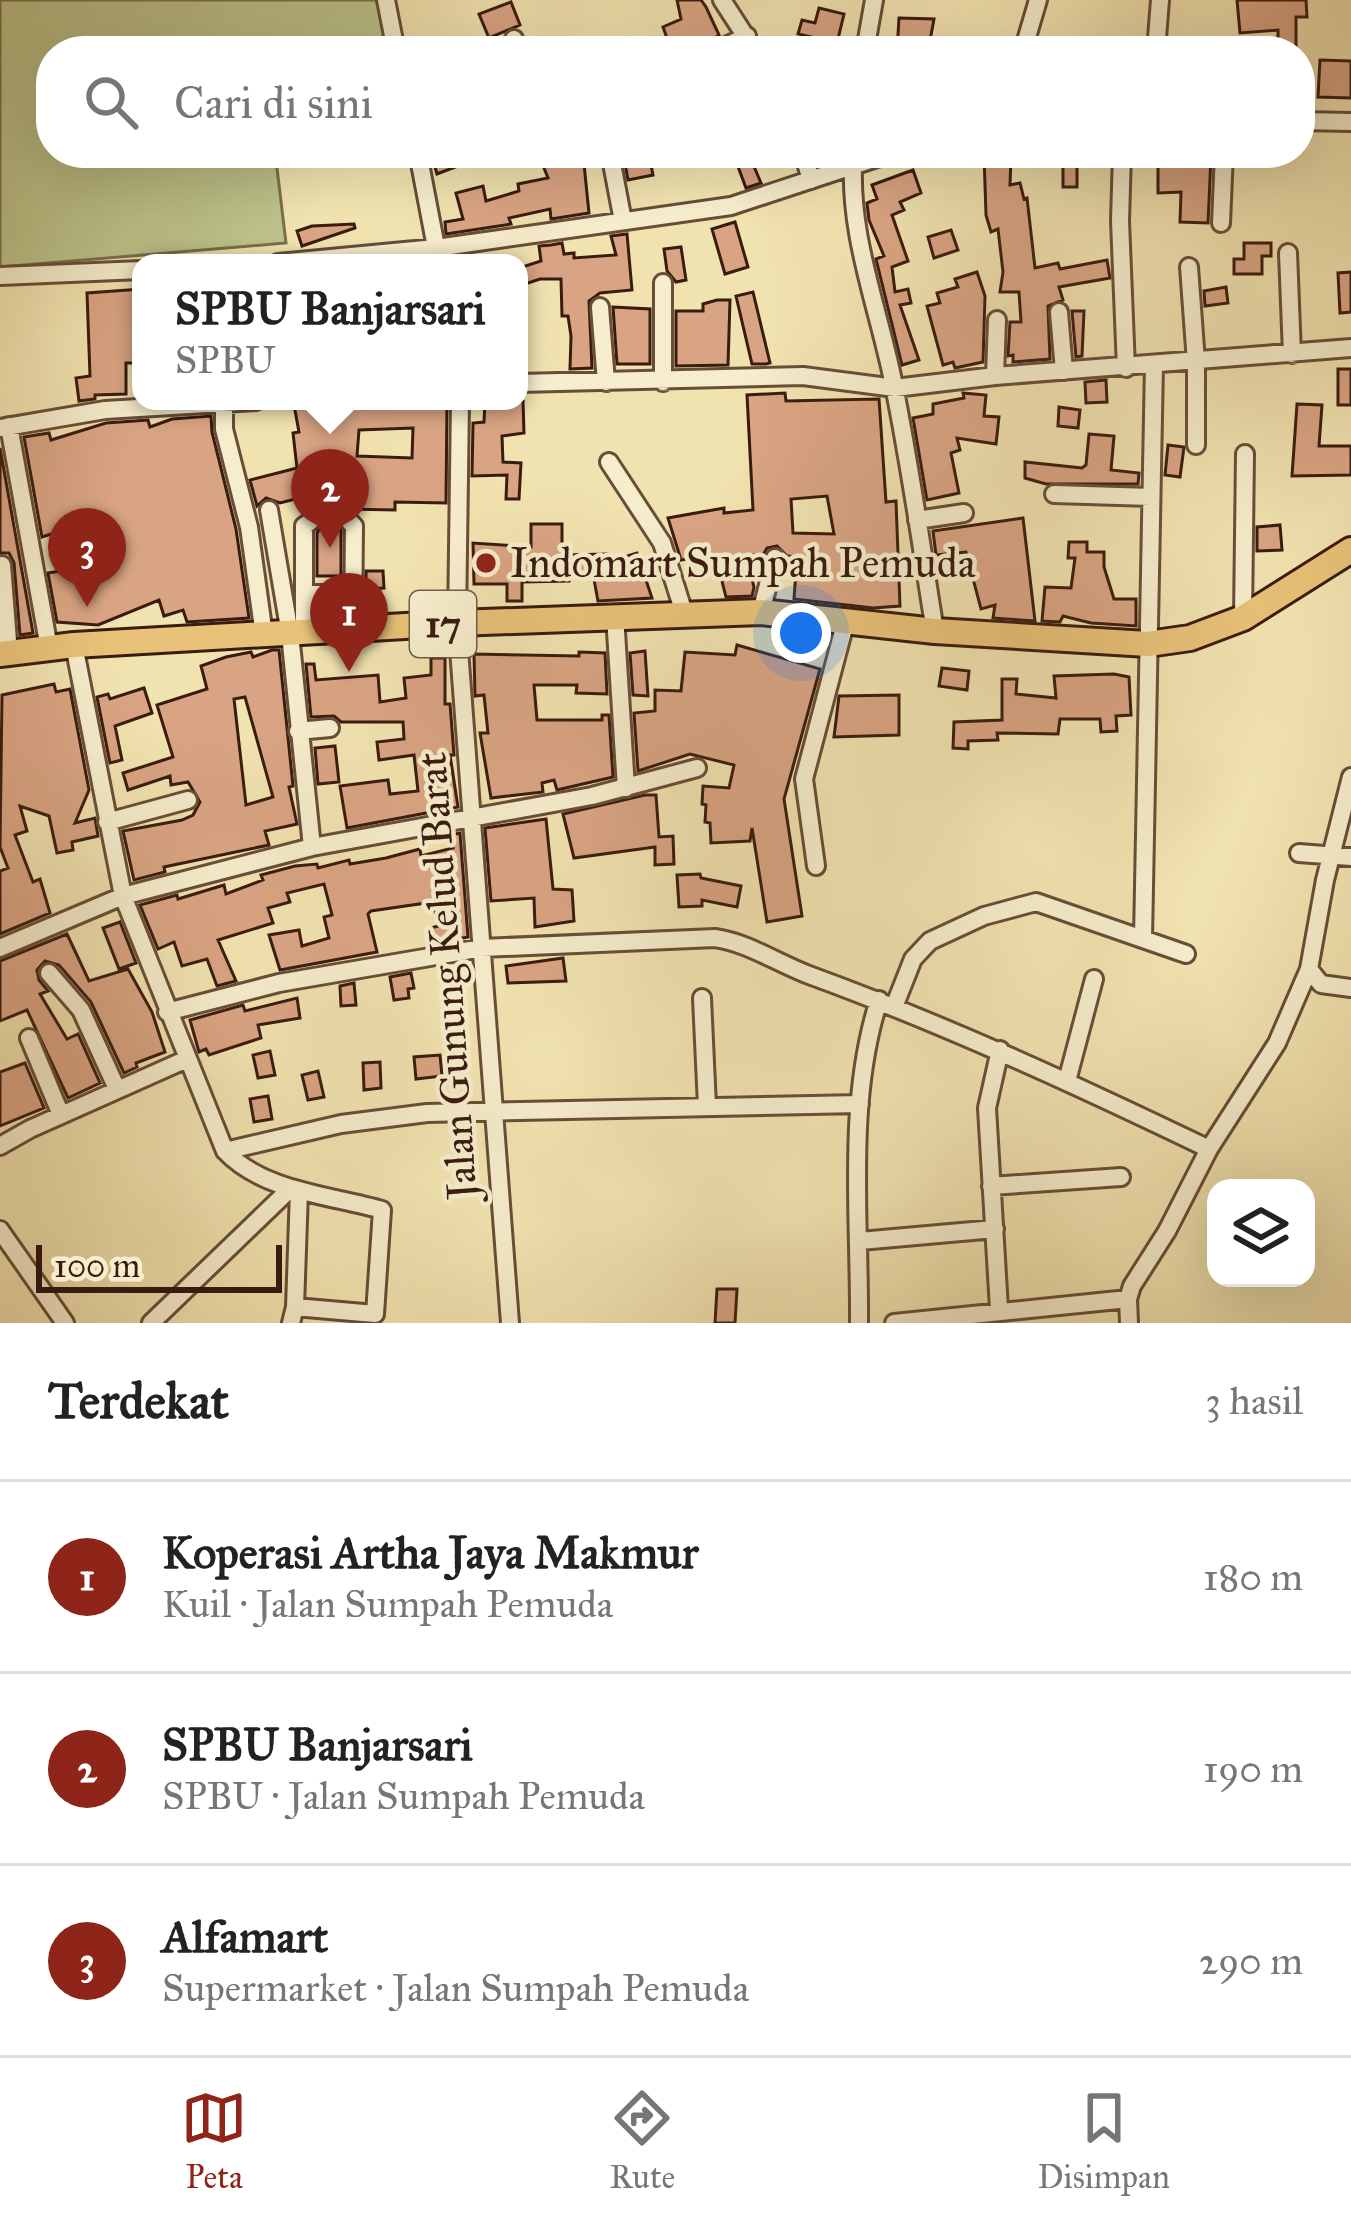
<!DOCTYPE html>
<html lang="id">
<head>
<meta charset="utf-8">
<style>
  body { margin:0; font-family:"IM FELL Great Primer",serif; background:#f6f6f6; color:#222 }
  .controls { position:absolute; right:36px; bottom:36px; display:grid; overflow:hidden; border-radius:24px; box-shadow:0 12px 48px #0002 }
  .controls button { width:108px; height:108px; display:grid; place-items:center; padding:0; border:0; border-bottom:3px solid #e0e0e0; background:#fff; color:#222; font:60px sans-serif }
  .scale { position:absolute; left:36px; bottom:30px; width:246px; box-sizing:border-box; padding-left:12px; border:6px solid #3a1b0f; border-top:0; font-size:33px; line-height:42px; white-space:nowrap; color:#3a1b0f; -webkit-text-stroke:9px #f6edcc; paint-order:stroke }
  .you { position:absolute; left:801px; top:633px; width:42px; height:42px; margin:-30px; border:9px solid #fff; border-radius:50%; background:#1a73e8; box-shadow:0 0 0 18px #1a73e833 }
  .badge { display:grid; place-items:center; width:78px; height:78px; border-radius:50%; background:#8f2418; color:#fff; font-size:39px; font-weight:700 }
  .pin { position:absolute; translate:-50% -99px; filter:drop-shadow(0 3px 6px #0008) }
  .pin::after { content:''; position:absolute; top:63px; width:42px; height:36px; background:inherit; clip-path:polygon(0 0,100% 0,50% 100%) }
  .popup { position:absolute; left:132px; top:254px; width:396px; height:156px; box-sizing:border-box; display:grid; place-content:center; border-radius:24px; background:#fff; filter:drop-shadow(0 3px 9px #0005); font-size:39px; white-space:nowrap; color:#767676 }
  .popup b { font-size:45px; color:#222 }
  .popup::after { content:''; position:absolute; left:50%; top:100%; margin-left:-24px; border:24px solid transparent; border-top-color:#fff }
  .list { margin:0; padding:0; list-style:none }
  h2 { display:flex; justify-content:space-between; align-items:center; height:156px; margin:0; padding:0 48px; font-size:51px }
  h2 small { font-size:39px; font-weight:400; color:#767676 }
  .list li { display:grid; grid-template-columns:78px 1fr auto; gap:36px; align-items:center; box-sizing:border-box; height:192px; padding:0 48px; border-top:3px solid #e0e0e0 }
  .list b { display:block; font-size:45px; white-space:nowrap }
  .list p { margin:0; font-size:39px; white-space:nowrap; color:#767676 }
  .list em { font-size:39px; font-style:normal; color:#767676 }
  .icon { flex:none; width:66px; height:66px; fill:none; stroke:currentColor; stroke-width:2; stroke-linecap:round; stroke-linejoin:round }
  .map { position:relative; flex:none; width:1351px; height:1323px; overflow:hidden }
  .search { position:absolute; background:#fff; box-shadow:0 12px 48px #0002; left:36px; right:36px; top:36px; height:132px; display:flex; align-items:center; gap:30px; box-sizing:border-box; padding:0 42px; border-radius:48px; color:#767676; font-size:45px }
  .sheet { height:732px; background:#fff }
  nav { display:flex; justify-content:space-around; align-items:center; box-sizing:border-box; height:168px; border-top:3px solid #e0e0e0; background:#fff; font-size:33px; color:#767676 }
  nav a { display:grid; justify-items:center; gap:6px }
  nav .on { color:#8f2418 }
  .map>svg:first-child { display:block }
  .green { fill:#bcc38a; stroke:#7b6f4c; stroke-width:3 }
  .building { fill:#d9a483; stroke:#3a1b0f; stroke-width:3; fill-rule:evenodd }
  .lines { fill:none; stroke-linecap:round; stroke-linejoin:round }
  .minor-tunnel { stroke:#ccbb90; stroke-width:16; stroke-dasharray:16 8; stroke-linecap:butt }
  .minor-casing { stroke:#684d37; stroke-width:22 }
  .highway-casing { stroke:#3a1b0f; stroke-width:30 }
  .minor { stroke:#f6edcc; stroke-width:16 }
  .highway { stroke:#e8c278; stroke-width:24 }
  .poi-dot { fill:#8f2418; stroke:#f6edcc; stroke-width:4.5 }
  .labels { text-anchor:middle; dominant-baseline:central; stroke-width:9; stroke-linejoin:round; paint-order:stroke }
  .shield { fill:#f6edcc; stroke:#725a48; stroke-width:3 }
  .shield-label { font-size:39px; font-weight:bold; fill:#3a1b0f }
  .poi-label { font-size:42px; fill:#3a1b0f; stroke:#f6edcc; text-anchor:start }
  .street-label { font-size:42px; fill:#3a1b0f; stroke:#f6edcc }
</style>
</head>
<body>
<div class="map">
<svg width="1351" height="1323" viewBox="0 0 1351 1323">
  <rect width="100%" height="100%" fill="#f1e3b0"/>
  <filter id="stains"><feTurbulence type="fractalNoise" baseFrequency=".00167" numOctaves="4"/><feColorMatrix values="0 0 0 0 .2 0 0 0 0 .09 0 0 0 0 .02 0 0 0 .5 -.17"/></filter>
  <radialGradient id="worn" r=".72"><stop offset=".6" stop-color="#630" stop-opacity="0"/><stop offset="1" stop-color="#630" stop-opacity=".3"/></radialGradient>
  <path class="green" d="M0 0H378L389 51H51V153H308L276 160 286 243 0 267Z"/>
  <path class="building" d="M677 0H701L706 7 719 35 706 43 703 50 686 51 683 44 671 49 663 27 681 19Z
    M1237 0H1306L1307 17H1296V51H1278V30L1240 33Z
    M511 2 520 25 489 38 479 14Z
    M819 8 844 14 837 43 798 34 802 20 815 23Z
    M899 18 934 19 929 46 924 45 923 51H897Z
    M1320 60 1351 61V98L1318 97Z
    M431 153H483L484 156 437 174Z
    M538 153H555L560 166 584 164 589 213 551 219 550 209 509 218 511 224 446 234 445 222 463 219 456 193 483 186 486 201 519 191 518 184 548 178Z
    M623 153H681V161L651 165 653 175 628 180Z
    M733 153H779L753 164 761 183 746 188Z
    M1158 153 1211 156 1208 223 1180 222 1181 192 1158 193Z
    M984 154 1011 157 1010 185 1020 183 1024 199 1027 198 1035 268 1058 263 1060 269 1107 260 1110 278 1059 287 1063 300 1048 306 1050 359 1013 362V355L1008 356 1010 322H1021L1019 292H1000L1003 272 998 229 991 232 986 215Z
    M1077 155V187H1063V156Z
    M913 170 921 193 900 202 904 210 892 215 908 261 892 267 895 292 908 289 911 303 900 305 919 360 902 365 876 259 884 256 869 220 867 203 877 199 872 185Z
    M735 222 748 267 725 274 712 229Z
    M354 224 355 228 302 246 297 231 312 226Z
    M951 230 958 250 934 258 928 237Z
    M627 234 632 290 600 293 589 301 592 368 570 369 571 336 568 316H562L561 279H540L519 286V268L541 261 539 246 551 245 562 243 564 254 574 253V258L616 255 611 236Z
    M1244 243H1271V256H1262V274H1234V259H1244Z
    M681 247 686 280 676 282 667 271 664 249Z
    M977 272 985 296 983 362 955 368 953 362 943 365 927 306 940 303 937 293 958 287 955 279Z
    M1351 272V312L1340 313 1338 273Z
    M1226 287 1228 303 1205 306 1204 291Z
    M141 289V329H134V363H126V394L95 395V399L79 401 76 378 90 376 87 293Z
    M753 292 770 363 766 364H752L736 296Z
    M717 300H730L728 365 676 366V311H703V304Z
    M613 307 650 309V364H617Z
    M1072 311H1084L1082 356 1076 357Z
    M1338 369H1351V405H1338Z
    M1106 380 1107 402 1086 403 1085 382Z
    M785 393 786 401 879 399 886 502 896 501 900 606 873 608 794 599 797 557 787 556 777 546 767 548 763 555H746L754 587 752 596 726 597 715 554 681 560 668 518 724 508V513L753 510 747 395ZM827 496 834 534 793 533 791 499Z
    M963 393 986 395 984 416 999 417 996 444 957 438 960 450 951 453 959 493 927 500 913 418 933 414V404L964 398Z
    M356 401 447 404 446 503 395 502V510L345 509 337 519 341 531V576H317V533L324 521 321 513 311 508V495L280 503 266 498 257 506 250 480 297 468 293 433 299 432 294 405ZM413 428 412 458 357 456 359 430Z
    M485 401H523L524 433 502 436 503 462 521 463 519 499H506L507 475 472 476 473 423 484 422Z
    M1297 404 1322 405 1319 446H1351V475L1292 476Z
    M1059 407 1080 410 1078 428 1058 426Z
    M211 416 212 432 236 529 249 618 187 622 183 610 164 616 159 600 98 625 57 622 48 573 98 565 86 523 42 537 24 437 49 433 51 440 106 423 148 420 150 427 172 419Z
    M1089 434 1114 436 1111 470 1139 473 1138 484H1046L1025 478V462L1082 468 1086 465Z
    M1168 445 1184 447 1180 477 1165 475Z
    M0 448 33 633 20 635 14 563 9 553H0Z
    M1023 518 1035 621 993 618 995 605 981 609 966 552 936 555 933 531Z
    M531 524H562V555L607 554V562L637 553 652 598 598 601 593 574 569 575V581L522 582V601H507V584H474L473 543 531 547Z
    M1280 525 1282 550 1257 551V527Z
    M1069 542H1087V552H1104V567L1114 599H1136V626L1091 623 1063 616 1060 622 1042 621 1045 587 1071 588 1075 558H1068Z
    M366 571H383L384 588 366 589Z
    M737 645 820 669 784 799 802 916 767 922 752 828 750 841 711 843 710 823 705 822 706 805 702 804 703 786 729 788 734 765 690 754 638 771 634 713 655 711V690L681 691 685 652 735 655Z
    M272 650H279L293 786 289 787 297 824 265 831 269 845 164 867 165 872 134 880 123 831 182 820 193 815 200 802 188 782 171 785 170 776 128 790 123 773 173 757 157 705 207 689 201 666 226 657 251 652 253 657ZM245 697 273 797 246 805 234 699Z
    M645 651 648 696 633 695 630 653Z
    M579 652 605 653 607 694 576 693 577 685H534L537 720H602V715H609L613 777 557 790 554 780 542 783 543 792 491 798 480 733H488L484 695 475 696 474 654 579 656Z
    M431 658H445V704H450L454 755H450L458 807 347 828 340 786 388 780 390 794 418 791 414 755 379 760 377 742 404 739 403 722H341L334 716 311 717 306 664H314L316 680 378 675 380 702 406 698 404 678 431 675Z
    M942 668 969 671 967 690 939 686Z
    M1114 674 1129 677 1131 715 1116 716 1117 731 1101 732 1100 719H1060L1058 734 997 733 998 740 968 741V749L953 748 954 722 1002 720V679H1017L1016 694 1056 698 1054 676Z
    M54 684 56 692 70 689 89 790 75 823 95 818 98 836 72 842 73 850 57 853 49 816 20 806 27 831 15 835 33 882 40 879 50 913 0 934V871L8 868 0 847 2 695Z
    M144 688 152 713 115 726 122 760 110 763 97 697 108 694 110 699Z
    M899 695V735L834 737 839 696Z
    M335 746 339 782 318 784 315 748Z
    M645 795H656L659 837 673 836 674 864 655 865V847L574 858 563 814Z
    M546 819 553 889 572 890 574 921 535 927 534 898 491 901 485 828Z
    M460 833 468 937 431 944 428 929 438 926 433 902 371 911 368 914 377 952 280 970 269 935 299 930 302 946 329 938 324 917 332 915 324 884 287 893 290 902 268 908 273 923 218 940 236 981 217 986 207 959 182 966 174 942 158 949 140 905 177 895 178 899 224 885 226 894 263 880 261 875 295 866 317 864 318 868 349 860 350 864 386 858 420 849 421 856 453 848 450 835Z
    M700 874 701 878 741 886 737 907 702 900V906L679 907 677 875Z
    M120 922 136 963 119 969 103 928Z
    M67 934 89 981 128 969 152 1012 165 1052 136 1063 137 1067 124 1073 91 1002 59 965 45 961 37 970 39 980 48 991 40 994 67 1039 78 1034 100 1083 68 1098 27 1010 0 1021V961Z
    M563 958 566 981 508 983 506 966Z
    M411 973 414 988 408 989 409 998 394 1000 390 977Z
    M354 983 356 1005 341 1006 340 986Z
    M458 990 462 1012 450 1015 445 993Z
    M297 998 300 1018 258 1025 261 1038 209 1055 206 1049 199 1052 190 1020 243 1005 245 1011Z
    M270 1051 275 1075 258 1078 253 1055Z
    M440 1055 442 1076 416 1079 414 1057Z
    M380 1062 381 1088 364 1090 363 1063Z
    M25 1063 44 1108 0 1126V1072Z
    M318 1071 324 1097 308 1100 302 1075Z
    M268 1096 272 1119 254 1122 250 1099Z
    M717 1289H737L735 1323H715Z"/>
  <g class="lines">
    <path class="minor-tunnel" d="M311 521H349"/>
    <defs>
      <path id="minor" d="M386 0 396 51
        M722 0 755 51
        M514 39 517 51
        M716 51 747 36
        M865 51 874 0
        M1023 51 1038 0
        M1156 51 1160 0
        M1300 121 1351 122
        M418 153 439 263
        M610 153 623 221
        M803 153 811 180
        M854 153C846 232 881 314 895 391 911 471 922 551 935 631
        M1122 153 1120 221 1126 368
        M1221 223 1224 153
        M1288 253 1292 354
        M278 263 436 248 731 206 892 153
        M1189 267 1196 362V445
        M0 276 141 270
        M663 283V382
        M600 307 606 382
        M1059 312 1064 371
        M995 376 997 320
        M519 383 803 376 895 388 995 376 1351 348
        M460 401 457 623 510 1323
        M224 403V429L249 527 264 635
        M9 426 49 648
        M0 428 105 410 256 401
        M609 462 662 543 684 613
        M1054 494 1151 497
        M269 510 290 634 312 847
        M917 520 964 513
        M349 521 354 526 353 630
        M2 565 9 654
        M304 594H353
        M761 612 775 558
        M615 616 626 788
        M1243 618 1245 454
        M304 633V526L311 521
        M74 645 123 896 225 1151C264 1192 330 1195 382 1210L375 1314 295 1307
        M298 731 330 728
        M1351 777 1325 880 1309 969 1321 984 1351 988
        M107 822 188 800
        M1299 853 1351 857
        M816 866 804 779 846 620
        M1143 939 1154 364
        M0 948 123 896 312 847 592 796 697 768
        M49 973 81 1010 117 1089
        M702 998 707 1106
        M894 1007 913 959 930 941 984 916 1036 902 1186 954
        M167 1012 279 983 482 948 715 938C749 943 777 963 809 975 946 1025 1078 1086 1209 1149
        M29 1038 61 1115
        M1067 1081 1094 979
        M0 1146 30 1129 187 1059
        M225 1151 341 1124 427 1113 860 1104
        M991 1186 1121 1177
        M0 1230 65 1323
        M860 1241 995 1229
        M999 1309 987 1108 1000 1050
        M151 1323 291 1188
        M291 1323 295 1307 299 1191
        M859 1323C860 1218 846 1102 879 1000
        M894 1323 1128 1299
        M1129 1323 1128 1299 1132 1286 1167 1231 1209 1149 1277 1043 1309 969"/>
      <path id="highway" d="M0 654 74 645 457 623 761 612 935 631 1148 644 1190 638 1243 618 1351 550"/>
    </defs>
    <use href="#minor" class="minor-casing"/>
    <use href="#highway" class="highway-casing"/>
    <use href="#minor" class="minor"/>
    <use href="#highway" class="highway"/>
  </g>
  <circle class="poi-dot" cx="486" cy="563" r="12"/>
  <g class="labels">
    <rect class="shield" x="410" y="591" width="66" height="66" rx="9"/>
    <g class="shield-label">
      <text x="443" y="624">17</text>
    </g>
    <g class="poi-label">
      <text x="510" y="563">Indomart Sumpah Pemuda</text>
    </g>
    <g class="street-label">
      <text transform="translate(447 976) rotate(-94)">Jalan Gunung Kelud Barat</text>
    </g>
  </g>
  <rect width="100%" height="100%" filter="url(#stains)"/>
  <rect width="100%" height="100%" fill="url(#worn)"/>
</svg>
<div class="controls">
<button><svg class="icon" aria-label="layers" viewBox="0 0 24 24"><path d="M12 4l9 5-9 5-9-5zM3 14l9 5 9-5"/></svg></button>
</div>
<div class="scale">100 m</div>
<div class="you"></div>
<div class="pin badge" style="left:349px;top:672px">1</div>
<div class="pin badge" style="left:330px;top:548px">2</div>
<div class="popup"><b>SPBU Banjarsari</b>SPBU</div>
<div class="pin badge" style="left:87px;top:607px">3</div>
<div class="search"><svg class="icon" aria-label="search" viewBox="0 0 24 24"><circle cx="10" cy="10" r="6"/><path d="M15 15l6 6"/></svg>Cari di sini</div>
</div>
<section class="sheet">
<h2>Terdekat<small>3 hasil</small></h2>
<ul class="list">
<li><span class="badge">1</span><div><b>Koperasi Artha Jaya Makmur</b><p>Kuil · Jalan Sumpah Pemuda</p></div><em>180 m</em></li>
<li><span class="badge">2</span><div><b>SPBU Banjarsari</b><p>SPBU · Jalan Sumpah Pemuda</p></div><em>190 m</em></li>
<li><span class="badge">3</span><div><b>Alfamart</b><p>Supermarket · Jalan Sumpah Pemuda</p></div><em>290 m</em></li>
</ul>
</section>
<nav>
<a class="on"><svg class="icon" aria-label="map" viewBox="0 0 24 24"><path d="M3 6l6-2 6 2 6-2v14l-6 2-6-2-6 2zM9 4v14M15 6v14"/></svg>Peta</a>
<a><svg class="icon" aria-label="directions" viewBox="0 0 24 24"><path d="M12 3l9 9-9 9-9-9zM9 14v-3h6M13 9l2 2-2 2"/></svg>Rute</a>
<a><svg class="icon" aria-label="saved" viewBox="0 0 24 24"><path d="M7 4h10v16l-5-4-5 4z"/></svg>Disimpan</a>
</nav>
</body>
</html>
